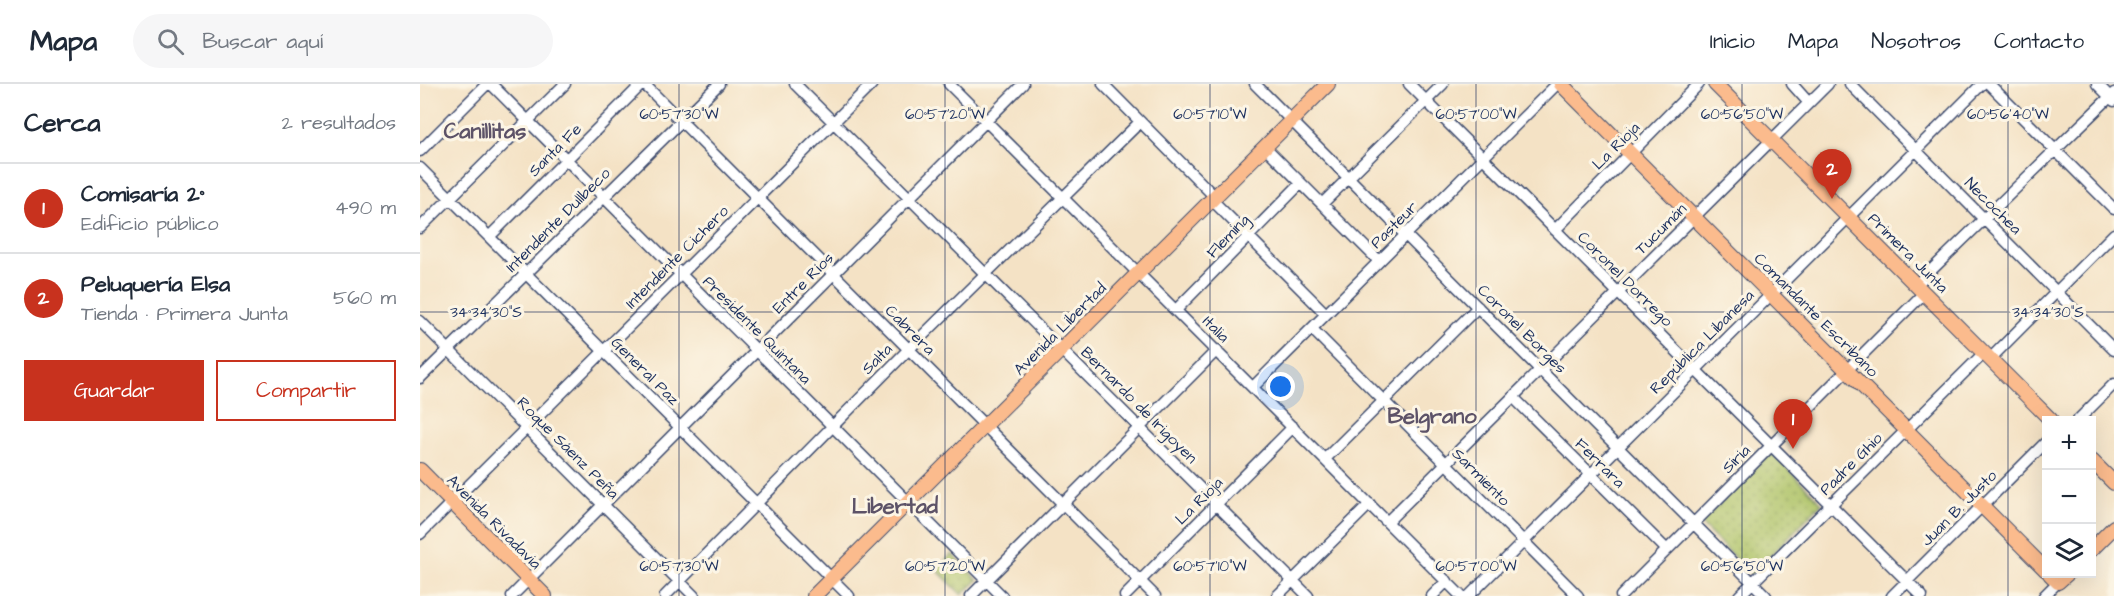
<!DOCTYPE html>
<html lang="es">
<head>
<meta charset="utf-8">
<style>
  body { margin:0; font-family:"Architects Daughter",sans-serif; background:#f6f6f7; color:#1f2937 }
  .controls { position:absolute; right:18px; bottom:18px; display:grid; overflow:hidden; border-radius:0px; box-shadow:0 6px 24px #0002 }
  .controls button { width:54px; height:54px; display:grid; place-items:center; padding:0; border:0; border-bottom:2px solid #e0e1e3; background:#fff; color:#1f2937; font:30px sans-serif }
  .you { position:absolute; left:861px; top:303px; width:21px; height:21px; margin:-15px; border:4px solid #fff; border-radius:50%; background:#1a73e8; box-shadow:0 0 0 9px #1a73e833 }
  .badge { display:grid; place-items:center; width:39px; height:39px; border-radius:50%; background:#c8321e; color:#fff; font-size:20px; font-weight:700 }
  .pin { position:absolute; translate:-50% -50px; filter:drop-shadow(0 2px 3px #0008) }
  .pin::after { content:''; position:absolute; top:32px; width:21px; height:18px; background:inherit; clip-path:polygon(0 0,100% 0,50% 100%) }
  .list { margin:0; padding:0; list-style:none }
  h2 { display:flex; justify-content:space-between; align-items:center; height:78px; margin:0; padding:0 24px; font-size:26px }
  h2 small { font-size:20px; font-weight:400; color:#747a83 }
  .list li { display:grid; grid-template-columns:39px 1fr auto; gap:18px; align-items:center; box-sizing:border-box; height:90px; padding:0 24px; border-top:2px solid #e0e1e3 }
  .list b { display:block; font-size:22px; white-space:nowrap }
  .list p { margin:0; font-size:20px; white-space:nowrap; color:#747a83 }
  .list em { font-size:20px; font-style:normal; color:#747a83 }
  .actions { display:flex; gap:12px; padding:18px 24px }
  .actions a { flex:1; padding:14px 0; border:2px solid #c8321e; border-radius:0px; text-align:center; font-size:21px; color:#c8321e }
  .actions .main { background:#c8321e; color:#fff }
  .icon { flex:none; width:33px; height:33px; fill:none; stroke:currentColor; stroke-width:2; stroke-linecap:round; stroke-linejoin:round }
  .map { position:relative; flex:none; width:1694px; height:512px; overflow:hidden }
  header { display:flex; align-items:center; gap:36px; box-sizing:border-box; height:84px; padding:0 30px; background:#fff; border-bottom:2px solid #e0e1e3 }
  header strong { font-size:28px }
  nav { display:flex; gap:33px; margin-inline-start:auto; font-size:21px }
  .search { width:420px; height:54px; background:#f6f6f7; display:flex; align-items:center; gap:15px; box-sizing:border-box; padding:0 21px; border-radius:33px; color:#747a83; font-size:22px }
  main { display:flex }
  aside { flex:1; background:#fff }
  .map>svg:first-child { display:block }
  .park { fill:url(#park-dots); stroke:#647962; stroke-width:1.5 }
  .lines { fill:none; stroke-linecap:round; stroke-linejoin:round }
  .minor-casing { stroke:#3c4a6d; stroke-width:13 }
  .major-casing { stroke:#3c4a6d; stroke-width:16 }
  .minor { stroke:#fff; stroke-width:10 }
  .major { stroke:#fbbb8d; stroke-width:14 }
  .ticks { fill:none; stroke:#1b2f5e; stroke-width:1.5; stroke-opacity:0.45 }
  .labels { text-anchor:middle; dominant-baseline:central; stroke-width:6; stroke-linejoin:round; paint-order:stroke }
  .street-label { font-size:16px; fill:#1b2f5e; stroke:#fcf5e5 }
  .district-label { font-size:22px; font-weight:bold; fill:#5d5368; stroke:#fcf5e5 }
  .ticks-label { font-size:15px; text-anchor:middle; fill:#1b2f5e; stroke:#fcf5e5; stroke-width:6; stroke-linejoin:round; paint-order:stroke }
</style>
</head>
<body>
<header>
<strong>Mapa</strong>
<div class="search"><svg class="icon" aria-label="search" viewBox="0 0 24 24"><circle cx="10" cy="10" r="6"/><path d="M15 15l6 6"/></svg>Buscar aquí</div>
<nav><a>Inicio</a><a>Mapa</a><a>Nosotros</a><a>Contacto</a></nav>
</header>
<main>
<aside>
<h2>Cerca<small>2 resultados</small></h2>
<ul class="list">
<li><span class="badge">1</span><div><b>Comisaría 2°</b><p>Edificio público</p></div><em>490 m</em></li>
<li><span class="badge">2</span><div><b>Peluquería Elsa</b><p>Tienda · Primera Junta</p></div><em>560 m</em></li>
</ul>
<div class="actions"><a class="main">Guardar</a><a>Compartir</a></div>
</aside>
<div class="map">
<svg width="1694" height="512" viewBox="0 0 1694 512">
  <defs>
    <pattern id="park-dots" width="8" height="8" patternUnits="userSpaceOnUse" patternTransform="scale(1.5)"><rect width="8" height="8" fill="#aec367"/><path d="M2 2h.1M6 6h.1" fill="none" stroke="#8d9f58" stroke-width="1.8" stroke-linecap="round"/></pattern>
  </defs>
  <rect width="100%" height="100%" fill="#fcf5e5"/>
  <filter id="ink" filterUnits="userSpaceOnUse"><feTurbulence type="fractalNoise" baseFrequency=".0167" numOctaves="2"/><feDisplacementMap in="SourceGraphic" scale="12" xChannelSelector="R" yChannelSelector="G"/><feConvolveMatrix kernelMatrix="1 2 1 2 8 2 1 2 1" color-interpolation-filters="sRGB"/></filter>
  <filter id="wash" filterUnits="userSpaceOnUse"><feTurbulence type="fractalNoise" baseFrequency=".008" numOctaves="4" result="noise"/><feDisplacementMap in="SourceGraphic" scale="24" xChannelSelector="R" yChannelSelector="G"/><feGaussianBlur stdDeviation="1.35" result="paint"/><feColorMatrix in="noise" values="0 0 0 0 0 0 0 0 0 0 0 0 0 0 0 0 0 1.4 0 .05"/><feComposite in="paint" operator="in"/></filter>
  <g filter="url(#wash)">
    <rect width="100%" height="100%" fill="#f4e2c5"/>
    <path class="park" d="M1351 368 1402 419 1332 491 1280 439Z
      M532 470 558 496 542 511 516 485Z"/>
  </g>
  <g filter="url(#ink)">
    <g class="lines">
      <defs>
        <path id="minor" d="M71 0 582 512
          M224 0 735 512
          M375 0 888 512
          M529 0 1041 512
          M683 0 795 113
          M835 0 1346 512
          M989 0 1502 512
          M1372 0 1389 19
          M1430 0 1694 266
          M1569 0 1694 125
          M1677 0 1694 17
          M845 63 959 177
          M0 67 67 0
          M0 84 429 512
          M792 116 906 230
          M902 120 1023 0
          M0 144 145 0
          M1135 146 1279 0
          M69 153 222 0
          M1496 201 1694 9
          M756 226 881 99
          M0 237 274 512
          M892 245 1158 512
          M1570 275 1694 150
          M0 294 299 0
          M833 303 1137 0
          M1093 313 1247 466
          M1658 336 1694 300
          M905 375 1058 223
          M967 438 1408 0
          M0 450 452 0
          M92 512 603 0
          M245 512 488 266 720 38
          M551 512 797 266
          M705 512 873 343
          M857 512 950 420
          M1012 512 1027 497
          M1049 512 1562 0
          M1201 512 1504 209
          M1319 512 1564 269
          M1472 512 1626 358
          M1624 512 1638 498"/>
        <path id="major" d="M1141 0 1626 486
          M1295 0 1631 336
          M1672 377 1694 399
          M0 386 125 512
          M1672 465 1694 443
          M1630 490 1638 498 1647 490
          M394 512 908 0"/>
      </defs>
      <use href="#minor" class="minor-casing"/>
      <use href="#major" class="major-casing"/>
      <use href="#minor" class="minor"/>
      <use href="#major" class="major"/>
    </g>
  </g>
  <path class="ticks" d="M259 0V512M525 0V512M790 0V512M1056 0V512M1322 0V512M1588 0V512M0 228H1694"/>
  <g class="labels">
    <g class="street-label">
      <text transform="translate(1196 62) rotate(-45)">La Rioja</text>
      <text transform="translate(135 66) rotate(-45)">Santa Fe</text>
      <text transform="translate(1573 122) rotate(45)">Necochea</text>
      <text transform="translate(138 136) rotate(-45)">Intendente Dullbeco</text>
      <text transform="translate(974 141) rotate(-45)">Pasteur</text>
      <text transform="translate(1241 145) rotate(-45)">Tucumán</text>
      <text transform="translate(808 152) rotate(-46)">Fleming</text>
      <text transform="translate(1488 169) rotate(45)">Primera Junta</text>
      <text transform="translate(257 173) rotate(-45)">Intendente Cichero</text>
      <text transform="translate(1205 195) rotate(45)">Coronel Dorrego</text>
      <text transform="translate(383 199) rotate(-45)">Entre Ríos</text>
      <text transform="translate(1396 231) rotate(45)">Comandante Escribano</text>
      <text transform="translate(640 245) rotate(-45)">Avenida Libertad</text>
      <text transform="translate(796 245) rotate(45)">Italia</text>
      <text transform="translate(1102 245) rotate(45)">Coronel Borges</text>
      <text transform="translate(337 246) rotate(45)">Presidente Quintana</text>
      <text transform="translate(490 246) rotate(45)">Cabrera</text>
      <text transform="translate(1282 258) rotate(-45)">República Libanesa</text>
      <text transform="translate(457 275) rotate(-45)">Salta</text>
      <text transform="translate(225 287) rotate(45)">General Paz</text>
      <text transform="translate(719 321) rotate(45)">Bernardo de Irigoyen</text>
      <text transform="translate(148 364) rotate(45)">Roque Sáenz Peña</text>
      <text transform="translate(1316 375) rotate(-45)">Siria</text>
      <text transform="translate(1180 379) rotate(45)">Ferrara</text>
      <text transform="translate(1431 380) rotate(-45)">Padre Ghio</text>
      <text transform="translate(1061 393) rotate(45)">Sarmiento</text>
      <text transform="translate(779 417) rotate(-45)">La Rioja</text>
      <text transform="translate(1539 424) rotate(-45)">Juan B. Justo</text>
      <text transform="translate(74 438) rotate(45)">Avenida Rivadavia</text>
    </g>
    <g class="district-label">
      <text x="65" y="47">Canillitas</text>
      <text x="1012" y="332">Belgrano</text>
      <text x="475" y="422">Libertad</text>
    </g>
  </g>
  <g class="ticks-label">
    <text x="259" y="35">60°57'30"W</text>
    <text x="525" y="35">60°57'20"W</text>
    <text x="790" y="35">60°57'10"W</text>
    <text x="1056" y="35">60°57'00"W</text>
    <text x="1322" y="35">60°56'50"W</text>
    <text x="1588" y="35">60°56'40"W</text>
    <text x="66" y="233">34°34'30"S</text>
    <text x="1628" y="233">34°34'30"S</text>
    <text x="259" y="487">60°57'30"W</text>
    <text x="525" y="487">60°57'20"W</text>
    <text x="790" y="487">60°57'10"W</text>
    <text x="1056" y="487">60°57'00"W</text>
    <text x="1322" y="487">60°56'50"W</text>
  </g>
</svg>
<div class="controls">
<button>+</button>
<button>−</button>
<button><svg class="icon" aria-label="layers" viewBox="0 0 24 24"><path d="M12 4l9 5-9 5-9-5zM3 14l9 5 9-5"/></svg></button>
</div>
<div class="you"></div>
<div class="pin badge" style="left:1373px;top:365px">1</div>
<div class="pin badge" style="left:1412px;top:115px">2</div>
</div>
</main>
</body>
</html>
